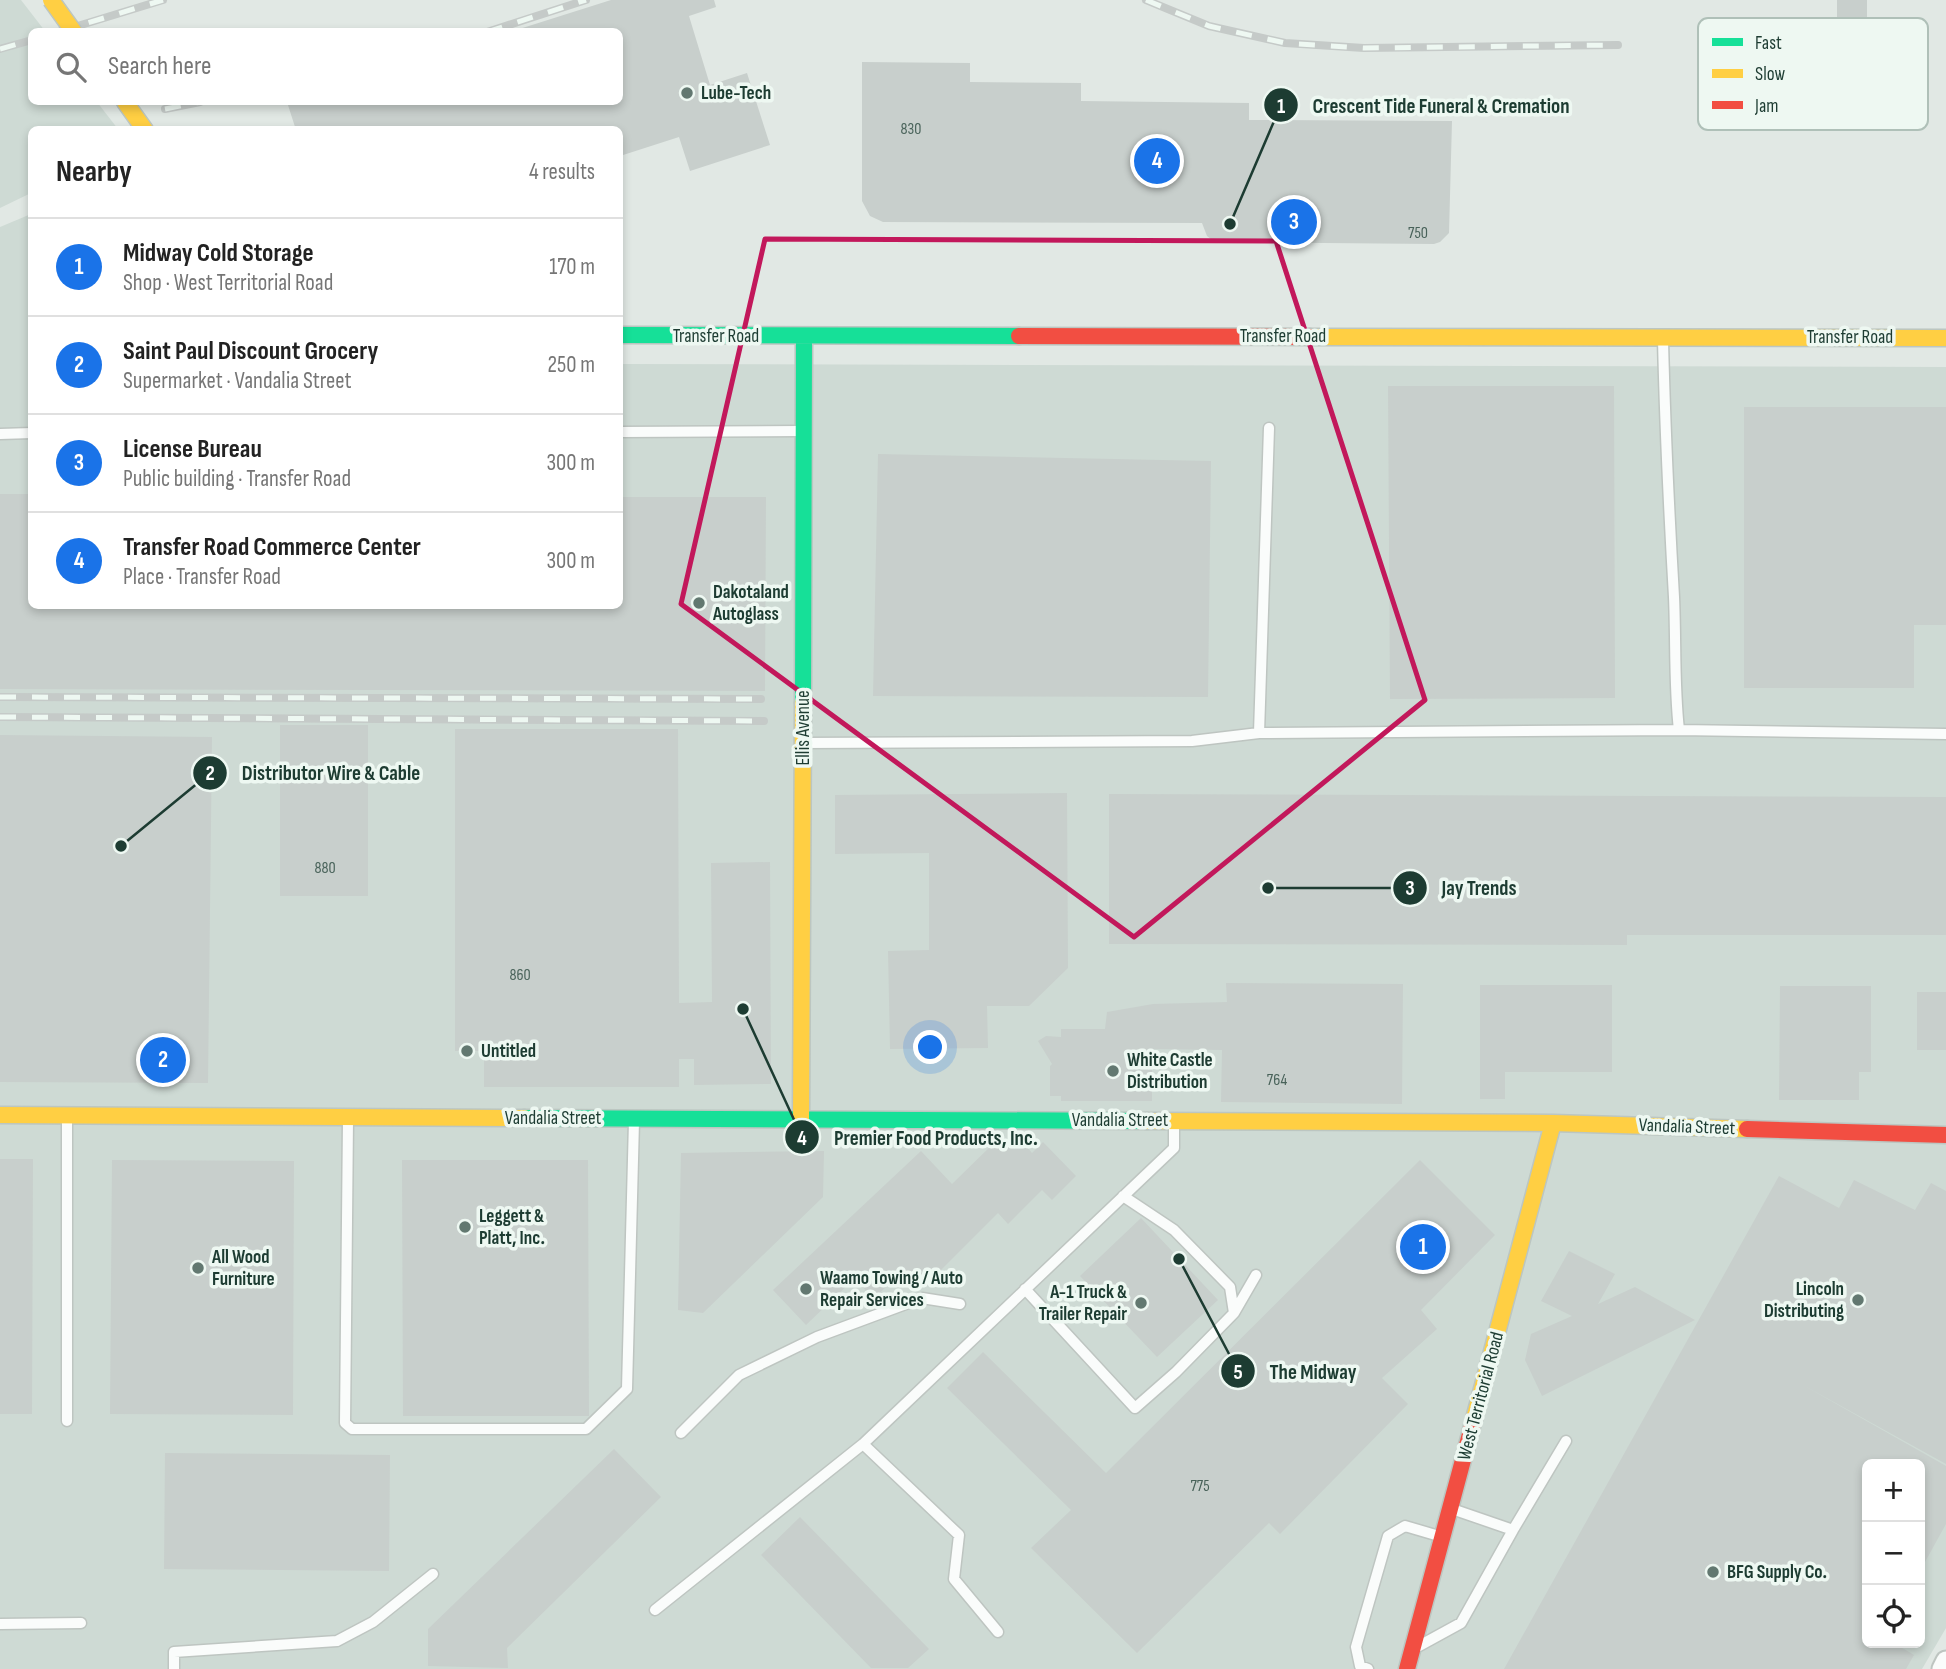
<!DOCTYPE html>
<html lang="en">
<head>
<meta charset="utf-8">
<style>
  body { margin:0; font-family:"Sofia Sans Condensed",sans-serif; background:#f2f2f2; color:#222 }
  .controls { position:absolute; right:21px; bottom:21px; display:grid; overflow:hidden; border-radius:10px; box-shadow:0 4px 10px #0003 }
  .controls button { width:63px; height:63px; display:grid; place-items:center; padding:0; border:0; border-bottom:2px solid #e0e0e0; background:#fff; color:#222; font:35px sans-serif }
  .you { position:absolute; left:931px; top:1048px; width:24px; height:24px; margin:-18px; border:5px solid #fff; border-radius:50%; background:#1a73e8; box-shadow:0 0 0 10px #1a73e833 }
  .badge { display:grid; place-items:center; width:46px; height:46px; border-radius:50%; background:#1a73e8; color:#fff; font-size:23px; font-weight:700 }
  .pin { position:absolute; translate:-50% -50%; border:4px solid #fff; box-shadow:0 2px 7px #0006 }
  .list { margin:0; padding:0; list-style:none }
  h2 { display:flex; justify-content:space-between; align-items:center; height:91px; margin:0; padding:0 28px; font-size:30px }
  h2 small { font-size:23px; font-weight:400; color:#767676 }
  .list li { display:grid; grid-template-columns:46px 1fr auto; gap:21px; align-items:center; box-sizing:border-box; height:98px; padding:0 28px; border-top:2px solid #e0e0e0 }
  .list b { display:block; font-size:26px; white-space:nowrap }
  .list p { margin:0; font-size:23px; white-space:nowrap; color:#767676 }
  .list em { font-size:23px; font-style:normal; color:#767676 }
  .icon { flex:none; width:38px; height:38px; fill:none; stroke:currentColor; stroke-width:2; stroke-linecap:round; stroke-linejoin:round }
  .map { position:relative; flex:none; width:1946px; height:1669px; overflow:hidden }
  .search { position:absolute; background:#fff; box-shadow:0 4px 10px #0003; left:28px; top:28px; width:595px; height:77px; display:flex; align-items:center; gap:18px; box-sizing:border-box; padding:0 24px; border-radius:10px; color:#767676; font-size:26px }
  .panel { position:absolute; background:#fff; box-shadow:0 4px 10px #0003; left:28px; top:126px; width:595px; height:483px; border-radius:10px }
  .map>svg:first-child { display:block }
  .built { fill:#cedad4; fill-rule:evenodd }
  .building { fill:#c8cfcc }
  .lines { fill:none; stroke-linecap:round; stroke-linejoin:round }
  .lane-casing { stroke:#bec5c1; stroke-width:13 }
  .street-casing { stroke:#bec5c1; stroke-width:23 }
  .fast-casing { stroke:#bcc6c1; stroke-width:19 }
  .slow-casing { stroke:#bcc6c1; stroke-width:19 }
  .jam-casing { stroke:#bcc6c1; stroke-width:19 }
  .lane { stroke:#fafcfb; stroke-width:10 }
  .street { stroke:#fafcfb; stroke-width:19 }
  .fast { stroke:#16e098; stroke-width:16 }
  .slow { stroke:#ffcf43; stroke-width:16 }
  .jam { stroke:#f24e42; stroke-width:16 }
  .rail-casing { stroke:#c5cac8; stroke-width:8 }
  .rail { stroke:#eef8f2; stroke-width:5; stroke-dasharray:16; stroke-linecap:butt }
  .slow-bridge-casing { stroke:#bcc6c1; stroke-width:19; stroke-linecap:butt }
  .slow-bridge { stroke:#ffcf43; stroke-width:16 }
  .marked { fill:none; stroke:#c2185b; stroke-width:5; stroke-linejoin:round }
  .poi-dot { fill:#627870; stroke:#eef8f2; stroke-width:2.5 }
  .labels { text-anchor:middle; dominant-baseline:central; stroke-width:7; stroke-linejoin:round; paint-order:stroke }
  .number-label { font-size:16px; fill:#486259 }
  .poi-label { font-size:19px; font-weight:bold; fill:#1d3c32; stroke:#eef8f2; text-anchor:start }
  .street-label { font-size:19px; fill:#1d3c32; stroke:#eef8f2 }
  .key { fill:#eef8f2; stroke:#afc0b8; stroke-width:2 }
  .key-label { font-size:19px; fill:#1d3c32 }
  .leader { fill:none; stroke:#1d3c32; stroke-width:2.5 }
  .callout-dot { fill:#1d3c32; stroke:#eef8f2; stroke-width:2.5 }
  .mark-label { font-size:21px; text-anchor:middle; font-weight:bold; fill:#fff }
  .callout-label { font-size:21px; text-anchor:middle; font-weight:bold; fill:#1d3c32; stroke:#eef8f2; stroke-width:7; stroke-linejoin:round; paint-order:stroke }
</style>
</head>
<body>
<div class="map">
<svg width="1946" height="1669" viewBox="0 0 1946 1669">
  <rect width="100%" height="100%" fill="#e1e8e4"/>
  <path class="built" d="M0 0H21L45 31 32 32V102H97L118 129 32 130 31 193 0 208Z
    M31 214 32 606H620V364L1946 367V1628L1922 1669H0V227ZM1867 1464H1920V1643H1867Z"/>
  <path class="building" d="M611 0H714L716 7 689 16 710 85 747 73 770 145 690 171 679 137 620 156V130H296L287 102H620V32L513 31Z
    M1837 0H1867V32H1918L1919 120 1739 121 1738 32H1837Z
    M862 62 970 63V82L1081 83V101L1249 103V120L1452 121 1449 233 1440 242 1434 244 1215 242 1207 236 1202 223 883 222 870 216 862 201Z
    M1388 386H1614L1615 698 1390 699Z
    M1744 407H1946V625H1914V688H1744Z
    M878 454 1211 461 1208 697 873 696Z
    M0 494H32V606H620V497H766L765 691 0 689Z
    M280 725H368V896H280Z
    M455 729H678L679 1003 712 1002 711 863 770 862 771 1084 694 1085V1059H679V1087H484V1051H455Z
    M0 735 212 737 208 1083 0 1082Z
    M1067 793 1068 968 1029 1006H987L988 1048 890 1049 888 951 929 950V853L835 854V795Z
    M1109 794 1946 797V935H1627V945L1109 944Z
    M1226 983 1403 984 1402 1104 1221 1102 1222 1050 1152 1049V1101H1061V1096H1050V1066L1052 1064 1038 1041 1046 1036 1061 1037V1029H1105L1107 1012 1153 1004 1227 1002Z
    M1480 985H1612V1072H1505V1099H1480Z
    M1780 986H1871V1072H1859V1100H1779Z
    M1917 992H1946V1050H1917Z
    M1018 1136 1032 1153 1043 1142 1076 1176 1052 1200 1042 1190 1008 1224 998 1213 940 1271 908 1287 898 1276 873 1299 855 1278 806 1325 773 1290 921 1151 952 1184 998 1139 1006 1146Z
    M824 1151 823 1197 703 1313 678 1310 681 1153Z
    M0 1159H33L32 1414H0Z
    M112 1160 294 1161 293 1415 110 1414Z
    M402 1160H588L589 1416H403Z
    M1420 1160 1495 1235 1421 1310 1437 1329 1382 1378 1408 1404 1280 1534 1269 1523 1137 1653 1031 1548 1071 1510 947 1388 983 1352 1106 1473Z
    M1779 1176 1839 1208 1854 1180 1915 1210 1931 1183 1946 1191V1464L1803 1385 1946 1466V1524L1920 1571V1464H1867V1643H1894L1914 1655 1906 1669H1504Z
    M1141 1218 1218 1300 1157 1357 1080 1276Z
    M1569 1251 1615 1274 1598 1304 1635 1287 1695 1320 1542 1396 1525 1360 1531 1334 1572 1316 1541 1301Z
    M614 1449 661 1497 507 1648 508 1668 428 1666V1629Z
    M165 1453 390 1455 389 1571 164 1569Z
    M800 1517 929 1649 908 1668H871L761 1555Z"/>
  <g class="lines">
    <defs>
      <path id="lane" d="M1663 340C1665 426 1669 511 1674 597 1676 642 1674 686 1679 730
        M620 432 800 431
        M0 434 32 433
        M1259 733 1269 428
        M803 743 1192 741 1259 733 1679 730 1946 734
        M67 1119V1421
        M348 1120 345 1423 352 1429H586L627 1389 634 1121
        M1025 1289 1135 1408 1176 1372 1234 1313 1230 1287 1174 1230 1123 1196
        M1234 1313 1256 1275
        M681 1433 739 1375 817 1337 922 1298 960 1304
        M863 1444 959 1535 954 1579 998 1632
        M1513 1530 1566 1441
        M655 1610 863 1444 1174 1148V1125
        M0 1624 81 1623
        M1419 1646 1461 1623 1513 1530 1452 1509
        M174 1669V1652L337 1641 373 1622 433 1574
        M1368 1669 1360 1666 1356 1647 1388 1536 1405 1526 1439 1536"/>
      <path id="street" d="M1942 1669 1946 1661"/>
      <path id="fast" d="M620 335 1019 336
        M803 703 804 336
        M524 1118 1147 1121"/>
      <path id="slow" d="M125 102 145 130
        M1310 337 1946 338
        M0 1115 524 1118
        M801 1120 803 703
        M1147 1121 1553 1123 1747 1129
        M1474 1419 1553 1123"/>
      <path id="jam" d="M1019 336 1310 337
        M1747 1129 1946 1135
        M1407 1669 1474 1419"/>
    </defs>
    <use href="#lane" class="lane-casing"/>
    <use href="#street" class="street-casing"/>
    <use href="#fast" class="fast-casing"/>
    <use href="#slow" class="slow-casing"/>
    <use href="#jam" class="jam-casing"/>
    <use href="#lane" class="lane"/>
    <use href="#street" class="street"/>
    <use href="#fast" class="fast"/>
    <use href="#slow" class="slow"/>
    <use href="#jam" class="jam"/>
    <defs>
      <path id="rail" d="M1146 0 1209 26 1285 43 1364 48 1618 45
        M58 32 163 0
        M487 32 586 0
        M0 49 32 40
        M165 109 200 102
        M0 697 761 699
        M0 717 764 721"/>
    </defs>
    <use href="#rail" class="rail-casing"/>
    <use href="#rail" class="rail"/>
    <defs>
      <path id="slow-bridge" d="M51 0 74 32"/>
    </defs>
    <use href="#slow-bridge" class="slow-bridge-casing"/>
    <use href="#slow-bridge" class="slow-bridge"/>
  </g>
  <path class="marked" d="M765 239 1276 241 1425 700 1134 937 681 604Z"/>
  <g class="poi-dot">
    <circle cx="687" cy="93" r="7"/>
    <circle cx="699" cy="603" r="7"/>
    <circle cx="467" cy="1051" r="7"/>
    <circle cx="1113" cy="1071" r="7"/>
    <circle cx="465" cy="1227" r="7"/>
    <circle cx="198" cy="1268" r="7"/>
    <circle cx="806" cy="1289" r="7"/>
    <circle cx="1858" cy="1300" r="7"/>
    <circle cx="1141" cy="1303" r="7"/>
    <circle cx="1713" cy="1572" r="7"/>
  </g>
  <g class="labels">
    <g class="number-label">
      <text x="911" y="129">830</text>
      <text x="1418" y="233">750</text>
      <text x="325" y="868">880</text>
      <text x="520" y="975">860</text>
      <text x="1277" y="1080">764</text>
      <text x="1200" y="1486">775</text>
    </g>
    <g class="poi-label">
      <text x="701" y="93">Lube-Tech</text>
      <text x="713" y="592">Dakotaland<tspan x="713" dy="22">Autoglass</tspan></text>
      <text x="481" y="1051">Untitled</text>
      <text x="1127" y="1060">White Castle<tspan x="1127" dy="22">Distribution</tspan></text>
      <text x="479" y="1216">Leggett &amp;<tspan x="479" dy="22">Platt, Inc.</tspan></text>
      <text x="212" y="1257">All Wood<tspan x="212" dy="22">Furniture</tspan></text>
      <text x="820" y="1278">Waamo Towing / Auto<tspan x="820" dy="22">Repair Services</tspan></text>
      <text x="1844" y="1289" text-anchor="end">Lincoln<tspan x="1844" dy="22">Distributing</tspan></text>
      <text x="1127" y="1292" text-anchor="end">A-1 Truck &amp;<tspan x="1127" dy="22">Trailer Repair</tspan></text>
      <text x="1727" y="1572">BFG Supply Co.</text>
    </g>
    <g class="street-label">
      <text x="716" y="336">Transfer Road</text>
      <text x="1283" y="336">Transfer Road</text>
      <text x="1850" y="337">Transfer Road</text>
      <text transform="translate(803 728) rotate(-90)">Ellis Avenue</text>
      <text x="553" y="1118">Vandalia Street</text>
      <text x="1120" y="1120">Vandalia Street</text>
      <text transform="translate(1687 1127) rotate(2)">Vandalia Street</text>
      <text transform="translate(1481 1396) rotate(-75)">West Territorial Road</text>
    </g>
  </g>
  <rect x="1698" y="18" width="230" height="112" rx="10" class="key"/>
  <rect x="1712" y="38" width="31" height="8" fill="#16e098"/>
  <rect x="1712" y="69" width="31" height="9" fill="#ffcf43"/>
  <rect x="1712" y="101" width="31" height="8" fill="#f24e42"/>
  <g class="key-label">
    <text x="1755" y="49">Fast</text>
    <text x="1755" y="80">Slow</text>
    <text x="1755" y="112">Jam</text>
  </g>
  <path class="leader" d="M1230 224L1281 105M121 846L210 773M1268 888L1410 888M743 1009L802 1137M1179 1259L1238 1371"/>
  <g class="callout-dot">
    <circle cx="1230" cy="224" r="7"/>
    <circle cx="121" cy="846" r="7"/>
    <circle cx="1268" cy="888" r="7"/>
    <circle cx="743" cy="1009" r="7"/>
    <circle cx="1179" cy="1259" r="7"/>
    <circle cx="1281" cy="105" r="18"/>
    <circle cx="210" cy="773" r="18"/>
    <circle cx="1410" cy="888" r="18"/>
    <circle cx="802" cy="1137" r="18"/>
    <circle cx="1238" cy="1371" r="18"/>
  </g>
  <g class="mark-label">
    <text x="1281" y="113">1</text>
    <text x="210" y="780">2</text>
    <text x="1410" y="895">3</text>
    <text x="802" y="1145">4</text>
    <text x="1238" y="1379">5</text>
  </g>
  <g class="callout-label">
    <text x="1441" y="113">Crescent Tide Funeral &amp; Cremation</text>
    <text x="331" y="780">Distributor Wire &amp; Cable</text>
    <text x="1479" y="895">Jay Trends</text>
    <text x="936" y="1145">Premier Food Products, Inc.</text>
    <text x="1313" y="1379">The Midway</text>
  </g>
</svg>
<div class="controls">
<button>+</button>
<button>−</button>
<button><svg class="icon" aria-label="locate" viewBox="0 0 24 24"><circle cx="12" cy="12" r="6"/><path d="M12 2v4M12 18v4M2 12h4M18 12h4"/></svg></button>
</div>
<div class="you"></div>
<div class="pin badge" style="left:1423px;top:1247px">1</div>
<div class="pin badge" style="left:163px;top:1060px">2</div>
<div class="pin badge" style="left:1294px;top:222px">3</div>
<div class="pin badge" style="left:1157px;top:161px">4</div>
<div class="search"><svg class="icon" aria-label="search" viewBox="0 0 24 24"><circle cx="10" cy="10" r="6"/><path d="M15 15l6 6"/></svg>Search here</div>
<section class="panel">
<h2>Nearby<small>4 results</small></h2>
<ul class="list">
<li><span class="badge">1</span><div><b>Midway Cold Storage</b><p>Shop · West Territorial Road</p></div><em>170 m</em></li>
<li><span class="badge">2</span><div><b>Saint Paul Discount Grocery</b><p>Supermarket · Vandalia Street</p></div><em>250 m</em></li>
<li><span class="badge">3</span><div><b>License Bureau</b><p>Public building · Transfer Road</p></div><em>300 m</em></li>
<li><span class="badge">4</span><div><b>Transfer Road Commerce Center</b><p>Place · Transfer Road</p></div><em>300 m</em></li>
</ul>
</section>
</div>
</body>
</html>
